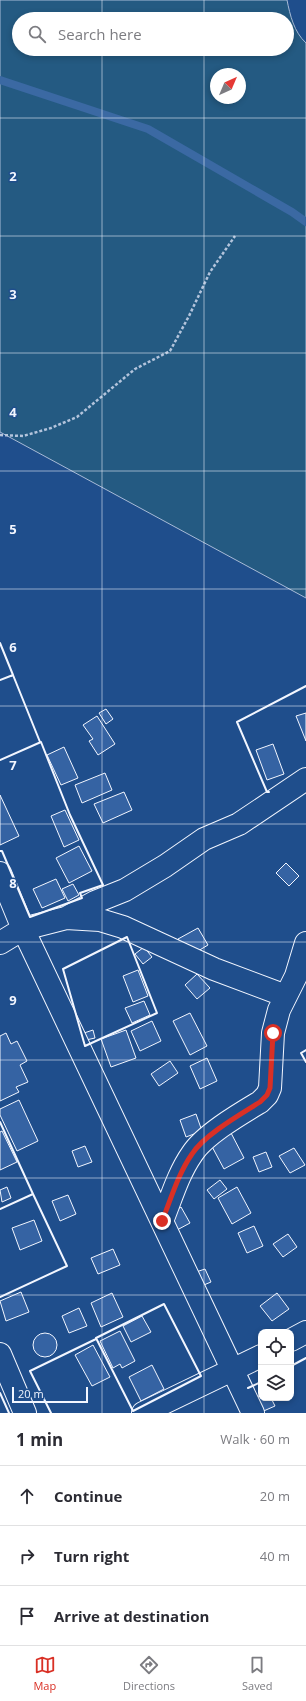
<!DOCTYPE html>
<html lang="en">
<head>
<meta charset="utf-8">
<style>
  body { margin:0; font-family:"Open Sans",sans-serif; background:#f2f2f3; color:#2b2b33 }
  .controls { position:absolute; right:12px; bottom:12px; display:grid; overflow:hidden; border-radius:8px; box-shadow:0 2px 6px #0003 }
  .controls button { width:36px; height:36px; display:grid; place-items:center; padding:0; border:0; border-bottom:1px solid #e1e1e2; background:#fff; color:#2b2b33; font:20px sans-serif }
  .compass { position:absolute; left:210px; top:68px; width:36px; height:36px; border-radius:50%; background:#fff; box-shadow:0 2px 6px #0003; rotate:44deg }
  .scale { position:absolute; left:12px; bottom:10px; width:76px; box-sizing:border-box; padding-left:4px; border:2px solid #f2f6ff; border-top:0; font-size:11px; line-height:14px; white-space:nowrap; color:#f2f6ff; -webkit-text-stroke:3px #1f4e8c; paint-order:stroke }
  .stop { position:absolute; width:12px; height:12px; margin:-9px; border:3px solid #d93025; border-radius:50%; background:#fff }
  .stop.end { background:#d93025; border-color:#fff; box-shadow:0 1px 4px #0008 }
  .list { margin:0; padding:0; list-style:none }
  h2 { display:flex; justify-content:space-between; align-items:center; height:52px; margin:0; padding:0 16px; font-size:17px }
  h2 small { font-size:13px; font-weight:400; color:#7c7c81 }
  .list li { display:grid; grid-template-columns:26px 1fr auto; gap:12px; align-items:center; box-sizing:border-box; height:60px; padding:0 16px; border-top:1px solid #e1e1e2 }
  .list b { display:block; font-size:15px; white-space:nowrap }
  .list em { font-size:13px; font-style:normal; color:#7c7c81 }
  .icon { flex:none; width:22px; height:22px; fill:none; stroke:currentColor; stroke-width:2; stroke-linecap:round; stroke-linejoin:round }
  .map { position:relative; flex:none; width:306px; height:1413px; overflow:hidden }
  .search { position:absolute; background:#fff; box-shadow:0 2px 6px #0003; left:12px; right:12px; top:12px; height:44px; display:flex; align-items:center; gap:10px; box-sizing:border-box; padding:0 14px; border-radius:22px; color:#7c7c81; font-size:15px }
  .sheet { height:232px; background:#fff }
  nav { display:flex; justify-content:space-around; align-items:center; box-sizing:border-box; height:56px; border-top:1px solid #e1e1e2; background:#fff; font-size:11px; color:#7c7c81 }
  nav a { display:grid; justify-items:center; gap:2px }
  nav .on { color:#d93025 }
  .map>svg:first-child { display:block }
  .green { fill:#245a82; stroke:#a8bbd7; fill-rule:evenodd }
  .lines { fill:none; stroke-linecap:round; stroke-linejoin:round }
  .stream { stroke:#3b69a3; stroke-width:8 }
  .building { fill:#3563a3; stroke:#f2f6ff }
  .minor-casing { stroke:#f2f6ff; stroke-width:24 }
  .path { stroke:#b3c4dc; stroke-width:2.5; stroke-dasharray:3 2; stroke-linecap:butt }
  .minor { stroke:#1f4e8c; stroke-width:22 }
  .wall { stroke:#f2f6ff; stroke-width:2 }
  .route { stroke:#d93025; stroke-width:5 }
  .grid { fill:none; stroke:#f2f6ff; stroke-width:1; stroke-opacity:0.55 }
  .grid-label { font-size:13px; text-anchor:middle; font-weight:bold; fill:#f2f6ff; stroke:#1f4e8c; stroke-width:3; stroke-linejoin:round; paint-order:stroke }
</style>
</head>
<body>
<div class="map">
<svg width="306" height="1413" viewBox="0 0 306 1413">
  <rect width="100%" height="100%" fill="#1f4e8c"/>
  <path class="green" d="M0 0H287C290 15 294 32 306 43V598L0 432ZM19 19H287V49H19ZM216 74H240V98H216Z"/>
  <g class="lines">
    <path class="stream" d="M0 80 148 129 292 212 306 222"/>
  </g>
  <path class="building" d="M106 709 113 719 106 724 99 713Z
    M306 713V741L296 716Z
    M97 716 115 744 98 755 89 741 93 739 83 725Z
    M273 744 284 774 267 780 256 750Z
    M64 747 78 778 61 785 47 755Z
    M105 773 112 790 82 803 75 785Z
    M124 792 132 810 103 823 94 804Z
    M0 795 19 836 0 845Z
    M65 810 79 840 64 847 51 816Z
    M79 846 92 871 69 883 56 858Z
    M286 863 299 876 289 886 276 873Z
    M56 879 65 898 42 908 33 889Z
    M73 884 79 895 68 901 62 889Z
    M198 928 208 945 188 957 178 939Z
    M144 947 152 957 143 964 135 954Z
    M138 970 148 996 133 1002 123 976Z
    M197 974 210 988 197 999 185 985Z
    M144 1001 150 1015 132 1023 125 1008Z
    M190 1013 207 1046 190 1055 173 1021Z
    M152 1021 161 1041 140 1051 131 1031Z
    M93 1030 95 1038 86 1040 84 1033Z
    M126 1030 136 1058 111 1067 101 1039Z
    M6 1033 11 1044 17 1041 27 1061 20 1065 28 1082 16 1087 19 1092 0 1101V1036Z
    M207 1058 217 1081 200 1089 190 1066Z
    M170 1061 178 1073 159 1086 151 1074Z
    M19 1100 38 1141 17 1151 0 1115V1109Z
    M196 1114 202 1131 186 1137 180 1120Z
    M2 1131 17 1162 0 1170V1132Z
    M230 1131 244 1158 224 1169 209 1141Z
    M85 1146 92 1162 78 1167 72 1151Z
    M294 1148 305 1165 290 1173 279 1156Z
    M266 1152 272 1167 259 1172 253 1157Z
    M220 1180 227 1189 214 1199 207 1190Z
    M7 1187 11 1198 2 1202 0 1190Z
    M237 1187 251 1213 232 1224 218 1198Z
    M68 1195 76 1214 60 1221 52 1201Z
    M181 1207 190 1223 177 1230 169 1214Z
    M34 1220 42 1241 20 1250 12 1228Z
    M254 1226 263 1246 247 1253 238 1233Z
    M288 1234 297 1247 283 1257 273 1244Z
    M113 1249 120 1265 98 1274 91 1258Z
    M205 1269 211 1282 199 1287 193 1273Z
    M21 1292 29 1312 6 1321 0 1301Z
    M112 1293 123 1317 101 1327 91 1303Z
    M277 1293 289 1309 272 1321 260 1306Z
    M79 1308 87 1326 69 1333 62 1316Z
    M142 1316 151 1332 131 1342 123 1326Z
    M120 1331 135 1361 122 1368 120 1364 113 1368 100 1341Z
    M33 1345a12 12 0 1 1 24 0a12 12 0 1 1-24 0Z
    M93 1345 110 1377 92 1386 75 1355Z
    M152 1365 164 1389 141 1401 129 1377Z
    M261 1395V1398H271L275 1406 259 1413 251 1400Z"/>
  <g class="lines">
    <defs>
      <path id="minor" d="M0 873 23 929 0 943
        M66 918 100 920 123 927 214 969 286 996
        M162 1221C171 1199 178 1174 192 1154 204 1135 240 1114 260 1102L267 1095 270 1088 273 1033 279 1010 296 976 306 943
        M291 1340 306 1332
        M0 1354 25 1413
        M143 1413 261 1356
        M253 1413 23 929 66 918 95 902 125 890 165 866 204 839 239 824 306 779"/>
    </defs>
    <use href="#minor" class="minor-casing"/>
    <path class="path" d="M0 435 23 436 51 428 77 417 135 369 170 351 189 316 210 272 235 236"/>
    <use href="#minor" class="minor"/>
    <path class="wall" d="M0 643 13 675 11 676
      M0 680 13 675 40 742
      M0 760 41 742 70 815 103 885 80 893 82 898 30 917 2 851H0
      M269 792H267L237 722 306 686
      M127 937 157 1013 85 1046 63 969Z
      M306 1050 301 1053 306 1062
      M0 1122 33 1194
      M0 1209 33 1194 67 1266 0 1297
      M164 1304 201 1376 133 1411 96 1338Z
      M291 1366 306 1358
      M248 1388 261 1382
      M0 1393 9 1413
      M51 1413 30 1371 96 1339"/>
  </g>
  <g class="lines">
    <path class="route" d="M162 1221C171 1199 178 1174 192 1154 204 1135 241 1114 260 1102L267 1095 270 1088 273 1033"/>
  </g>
  <path class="grid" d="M102 0V19M204 0V19M102 49V1413M204 49V1413M0 118H306M0 236H306M0 353H306M0 471H306M0 589H306M0 706H306M0 824H306M0 942H306M0 1060H306M0 1178H306M0 1295H306"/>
  <g class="grid-label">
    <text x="13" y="181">2</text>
    <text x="13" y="299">3</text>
    <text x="13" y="417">4</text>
    <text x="13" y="534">5</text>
    <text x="13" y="652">6</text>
    <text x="13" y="770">7</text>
    <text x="13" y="888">8</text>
    <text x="13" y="1005">9</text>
  </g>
</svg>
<div class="controls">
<button><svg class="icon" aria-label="locate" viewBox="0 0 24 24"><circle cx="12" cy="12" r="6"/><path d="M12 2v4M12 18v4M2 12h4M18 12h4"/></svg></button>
<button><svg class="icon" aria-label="layers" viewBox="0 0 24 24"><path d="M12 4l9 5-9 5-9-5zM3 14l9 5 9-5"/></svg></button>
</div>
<svg class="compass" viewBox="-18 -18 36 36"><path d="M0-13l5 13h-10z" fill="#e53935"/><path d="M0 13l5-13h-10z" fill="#7c7c81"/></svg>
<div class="scale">20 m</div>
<div class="stop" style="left:273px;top:1033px"></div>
<div class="stop end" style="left:162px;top:1221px"></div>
<div class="search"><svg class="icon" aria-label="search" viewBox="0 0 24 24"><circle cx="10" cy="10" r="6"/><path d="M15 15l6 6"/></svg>Search here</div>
</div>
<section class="sheet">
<h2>1 min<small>Walk · 60 m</small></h2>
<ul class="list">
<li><svg class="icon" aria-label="ahead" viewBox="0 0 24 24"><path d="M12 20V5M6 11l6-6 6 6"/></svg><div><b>Continue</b></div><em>20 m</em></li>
<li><svg class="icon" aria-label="right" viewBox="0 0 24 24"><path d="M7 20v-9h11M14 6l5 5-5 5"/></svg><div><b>Turn right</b></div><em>40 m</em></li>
<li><svg class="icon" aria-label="arrive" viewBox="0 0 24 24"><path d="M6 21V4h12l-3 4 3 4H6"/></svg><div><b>Arrive at destination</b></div></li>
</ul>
</section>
<nav>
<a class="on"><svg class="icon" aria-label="map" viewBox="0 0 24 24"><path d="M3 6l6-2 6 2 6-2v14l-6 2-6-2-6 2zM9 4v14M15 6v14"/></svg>Map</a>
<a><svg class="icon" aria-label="directions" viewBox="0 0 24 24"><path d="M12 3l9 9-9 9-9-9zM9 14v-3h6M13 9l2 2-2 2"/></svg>Directions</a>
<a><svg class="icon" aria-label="saved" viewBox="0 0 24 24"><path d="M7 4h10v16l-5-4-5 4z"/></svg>Saved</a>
</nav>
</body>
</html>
